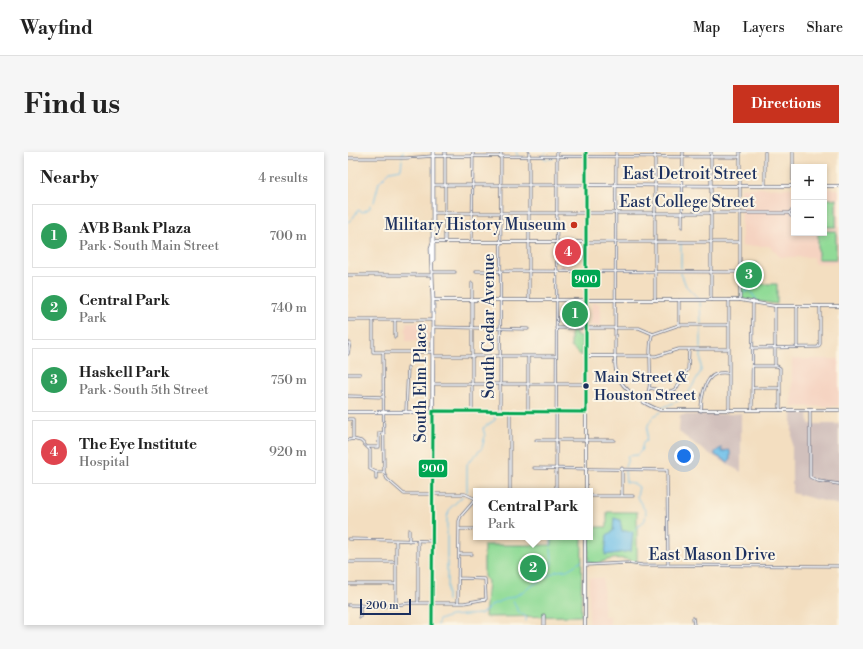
<!DOCTYPE html>
<html lang="en">
<head>
<meta charset="utf-8">
<style>
  body { margin:0; font-family:"Libre Bodoni",serif; background:#f6f6f6; color:#222 }
  .controls { position:absolute; right:12px; top:12px; display:grid; overflow:hidden; border-radius:0px; box-shadow:0 2px 6px #0003 }
  .controls button { width:36px; height:36px; display:grid; place-items:center; padding:0; border:0; border-bottom:1px solid #e0e0e0; background:#fff; color:#222; font:20px sans-serif }
  .scale { position:absolute; left:12px; bottom:10px; width:51px; box-sizing:border-box; padding-left:4px; border:2px solid #1b2f5e; border-top:0; font-size:11px; line-height:14px; white-space:nowrap; color:#1b2f5e; -webkit-text-stroke:3px #fcf5e5; paint-order:stroke }
  .you { position:absolute; left:336px; top:304px; width:14px; height:14px; margin:-10px; border:3px solid #fff; border-radius:50%; background:#1a73e8; box-shadow:0 0 0 6px #1a73e833 }
  .badge { display:grid; place-items:center; width:26px; height:26px; border-radius:50%; background:#c8321e; color:#fff; font-size:13px; font-weight:700 }
  .pin { position:absolute; translate:-50% -50%; border:2px solid #fff; box-shadow:0 1px 4px #0006 }
  .popup { position:absolute; left:125px; top:336px; width:120px; height:52px; box-sizing:border-box; display:grid; place-content:center; border-radius:0px; background:#fff; filter:drop-shadow(0 1px 3px #0005); font-size:13px; white-space:nowrap; color:#767676 }
  .popup b { font-size:15px; color:#222 }
  .popup::after { content:''; position:absolute; left:50%; top:100%; margin-left:-8px; border:8px solid transparent; border-top-color:#fff }
  .list { margin:0; padding:0; list-style:none }
  h2 { display:flex; justify-content:space-between; align-items:center; height:52px; margin:0; padding:0 16px; font-size:17px }
  h2 small { font-size:13px; font-weight:400; color:#767676 }
  .list li { display:grid; grid-template-columns:26px 1fr auto; gap:12px; align-items:center; box-sizing:border-box; height:64px; margin:0 8px 8px; padding:0 8px; border:1px solid #e0e0e0; border-radius:0px }
  .list b { display:block; font-size:15px; white-space:nowrap }
  .list p { margin:0; font-size:13px; white-space:nowrap; color:#767676 }
  .list em { font-size:13px; font-style:normal; color:#767676 }
  .map { position:relative; flex:none; width:491px; height:473px; overflow:hidden; border-radius:0px }
  header { display:flex; align-items:center; gap:24px; box-sizing:border-box; height:56px; padding:0 20px; background:#fff; border-bottom:1px solid #e0e0e0 }
  header strong { font-size:19px }
  nav { display:flex; gap:22px; margin-inline-start:auto; font-size:14px }
  .intro { display:flex; align-items:center; justify-content:space-between; box-sizing:border-box; height:96px; padding:0 24px }
  h1 { margin:0; font-size:28px }
  .button { padding:10px 18px; border-radius:0px; background:#c8321e; color:#fff; font-size:14px; font-weight:700 }
  main { display:flex; gap:24px; padding:0 24px }
  aside { flex:1; background:#fff; border-radius:0px; box-shadow:0 2px 6px #0003 }
  .map>svg:first-child { display:block }
  .built { fill:#f5d3c1 }
  .industrial { fill:#d1c0bc }
  .green { fill:#91db97; stroke:#56857a }
  .water { fill:#6ec0ea; stroke:#4478a4 }
  .lines { fill:none; stroke-linecap:round; stroke-linejoin:round }
  .stream { stroke:#6ec0ea; stroke-width:1 }
  .minor-casing { stroke:#676c80; stroke-width:3 }
  .tertiary-casing { stroke:#676c80; stroke-width:3.5 }
  .secondary-casing { stroke:#676c80; stroke-width:4 }
  .primary-casing { stroke:#676c80; stroke-width:4.5 }
  .minor { stroke:#fff; stroke-width:1.5 }
  .tertiary { stroke:#fff; stroke-width:2 }
  .secondary { stroke:#fff; stroke-width:2.5 }
  .primary { stroke:#fff; stroke-width:3 }
  .bus-1-casing { stroke:#fcf5e5; stroke-width:6 }
  .bus-1 { stroke:#00a651; stroke-width:3 }
  .poi-dot { fill:#c8321e; stroke:#fcf5e5; stroke-width:1.5 }
  .bus-dot { fill:#1b2f5e; stroke:#fcf5e5; stroke-width:1.5 }
  .labels { text-anchor:middle; dominant-baseline:central; stroke-width:4; stroke-linejoin:round; paint-order:stroke }
  .bus-label { font-size:15px; fill:#1b2f5e; stroke:#fcf5e5; text-anchor:start }
  .street-label { font-size:16px; fill:#1b2f5e; stroke:#fcf5e5 }
  .poi-label { font-size:16px; fill:#1b2f5e; stroke:#fcf5e5; text-anchor:end }
  .line-badge { stroke:#fcf5e5; stroke-width:1.5 }
  .badge-label { font-size:11px; text-anchor:middle; font-weight:bold; fill:#fff }
</style>
</head>
<body>
<header>
<strong>Wayfind</strong>
<nav><a>Map</a><a>Layers</a><a>Share</a></nav>
</header>
<div class="intro"><h1>Find us</h1><a class="button">Directions</a></div>
<main>
<aside>
<h2>Nearby<small>4 results</small></h2>
<ul class="list">
<li><span class="badge" style="background:#2e9e5b">1</span><div><b>AVB Bank Plaza</b><p>Park · South Main Street</p></div><em>700 m</em></li>
<li><span class="badge" style="background:#2e9e5b">2</span><div><b>Central Park</b><p>Park</p></div><em>740 m</em></li>
<li><span class="badge" style="background:#2e9e5b">3</span><div><b>Haskell Park</b><p>Park · South 5th Street</p></div><em>750 m</em></li>
<li><span class="badge" style="background:#e0444e">4</span><div><b>The Eye Institute</b><p>Hospital</p></div><em>920 m</em></li>
</ul>
</aside>
<div class="map">
<svg width="491" height="473" viewBox="0 0 491 473">
  <rect width="100%" height="100%" fill="#fcf5e5"/>
  <filter id="ink" filterUnits="userSpaceOnUse"><feTurbulence type="fractalNoise" baseFrequency=".025" numOctaves="2"/><feDisplacementMap in="SourceGraphic" scale="8" xChannelSelector="R" yChannelSelector="G"/><feConvolveMatrix kernelMatrix="1 2 1 2 8 2 1 2 1" color-interpolation-filters="sRGB"/></filter>
  <filter id="wash" filterUnits="userSpaceOnUse"><feTurbulence type="fractalNoise" baseFrequency=".012" numOctaves="4" result="noise"/><feDisplacementMap in="SourceGraphic" scale="16" xChannelSelector="R" yChannelSelector="G"/><feGaussianBlur stdDeviation="0.9" result="paint"/><feColorMatrix in="noise" values="0 0 0 0 0 0 0 0 0 0 0 0 0 0 0 0 0 1.4 0 .05"/><feComposite in="paint" operator="in"/></filter>
  <g filter="url(#wash)">
    <rect width="100%" height="100%" fill="#f3dec0"/>
    <path class="built" d="M393 36H446V81H476V36L489 37 491 38V111H466L465 105H432L421 94H394Z
      M211 105H222V116H211Z
      M244 150 252 152 253 174H242Z
      M58 170H80V189H58Z
      M444 207H491V254L444 255Z
      M241 426H255L256 464H262V473H241Z"/>
    <path class="industrial" d="M393 261V320L355 298 331 280 332 263 384 262Z
      M444 261H460L461 272H491V353L444 341Z"/>
    <path class="green" d="M476 47H488V75H476Z
      M476 79H488V107H470V81H476Z
      M400 111H409V132H429V152L393 147V113H399Z
      M223 178H228V184H234V204L223 195Z
      M259 360H289V410C281 407 272 406 264 407 255 408 250 414 240 410L242 375H259Z
      M204 385H234L233 464 137 465 140 429 136 425V393H204Z"/>
    <path class="water" d="M373 296H374L373 300 380 298 382 299V308L380 310 367 303V300Z
      M266 366 272 368 274 379H282L285 381 283 399 257 403 259 383 265 379Z"/>
    <g class="lines">
      <path class="stream" d="M168 0 170 4
        M194 4 198 0
        M54 5 55 0
        M196 6 199 7
        M201 7 206 6
        M26 50 31 30 42 19 53 17 54 8
        M0 70 5 66 10 58 15 60 22 56V53
        M333 91V118
        M333 121 338 134 351 147
        M401 138 409 148
        M399 139 398 135 403 130 407 115
        M396 141 410 131
        M352 150 353 172
        M353 196V174
        M314 256 338 245 353 219V198
        M306 264 313 260
        M277 315 280 307 279 304 289 303 293 299 295 291 298 289 300 273 304 266
        M277 318 278 330 285 331 291 335 289 345 298 360 297 368 284 380
        M119 340V312L134 296 137 284 135 276 147 268V262
        M203 394V385
        M203 397 204 407
        M240 409H242
        M203 414 204 409
        M99 449V365L102 356 115 344
        M165 449 170 459 178 465V469
        M89 473 91 468 102 464 133 462 145 452 169 443 203 422 209 419 219 418 234 409"/>
    </g>
  </g>
  <g filter="url(#ink)">
    <g class="lines">
      <defs>
        <path id="minor" d="M181 0V148
          M268 0 267 204H308L331 197H381
          M392 0V148
          M0 6H58L85 4 392 5
          M86 33H238
          M417 34V0
          M445 34V0
          M446 59H443L441 61 443 64H446
          M85 61H441
          M334 75 335 0
          M97 90V0
          M124 90 125 0
          M238 90H392
          M128 119 392 120
          M85 120H107
          M0 123H84
          M307 148V0
          M331 148V172
          M363 148V0
          M449 154V195
          M0 168H84
          M25 168V200H85
          M47 168V185
          M85 175 180 177
          M208 176H291L305 182 331 173H381
          M0 191H2L0 202
          M404 196 470 195 472 192V154
          M35 200 36 320 39 327 56 342H117L128 347
          M85 204H208
          M405 214H429L432 216V258
          M427 214V154
          M0 222H12
          M329 225 334 228
          M85 232H238
          M302 236 320 240 328 237 340 217 341 198
          M404 236H432
          M0 244 36 245
          M296 250C308 229 298 205 304 183
          M404 257 405 149
          M462 258V325L470 329 491 332
          M58 259 60 215
          M124 259V131
          M152 259 153 0
          M180 259V204
          M353 259C353 248 356 226 368 222 372 220 377 221 381 221
          M381 259V148
          M162 261V339
          M0 267H5V287L0 288
          M5 287 13 289 22 298V317L28 320H36
          M188 288H266
          M19 295H31V281H36
          M186 316 319 318 320 413
          M28 320V327
          M208 339 209 0
          M242 344H285
          M274 344V316
          M111 377H128
          M0 387 84 389
          M48 388V453
          M61 389V378
          M70 389V451
          M111 402H124
          M0 410H46
          M238 413 279 411 294 413 491 414
          M0 432H47
          M110 451 111 369 113 364 126 349
          M0 453 40 454 63 451H116L138 447 137 427 110 426
          M12 453V465
          M196 463V473
          M345 466 346 473"/>
        <path id="tertiary" d="M238 33 446 34
          M476 34H491
          M85 90H238
          M85 148H392L427 154H491
          M238 204H267C267 210 267 217 269 223 275 238 297 253 312 258H491
          M238 339V260
          M237 473V385"/>
        <path id="secondary" d="M238 222V205
          M0 260H238V0"/>
        <path id="primary" d="M85 108V0
          M84 473 85 148 83 96 85 90"/>
      </defs>
      <use href="#minor" class="minor-casing"/>
      <use href="#tertiary" class="tertiary-casing"/>
      <use href="#secondary" class="secondary-casing"/>
      <use href="#primary" class="primary-casing"/>
      <use href="#minor" class="minor"/>
      <use href="#tertiary" class="tertiary"/>
      <use href="#secondary" class="secondary"/>
      <use href="#primary" class="primary"/>
      <defs>
        <path id="bus-1" d="M84 473 85 259 238 260V0"/>
      </defs>
      <use href="#bus-1" class="bus-1-casing"/>
      <use href="#bus-1" class="bus-1"/>
    </g>
  </g>
  <circle class="poi-dot" cx="226" cy="73" r="4"/>
  <circle class="bus-dot" cx="238" cy="234" r="3.5"/>
  <g class="labels">
    <g class="bus-label">
      <text x="246" y="225">Main Street &amp;<tspan x="246" dy="18">Houston Street</tspan></text>
    </g>
    <g class="street-label">
      <text x="342" y="22">East Detroit Street</text>
      <text x="339" y="50">East College Street</text>
      <text transform="translate(141 174) rotate(-90)">South Cedar Avenue</text>
      <text transform="translate(73 231) rotate(-90)">South Elm Place</text>
      <text x="364" y="403">East Mason Drive</text>
    </g>
    <g class="poi-label">
      <text x="218" y="73">Military History Museum</text>
    </g>
  </g>
  <g class="line-badge">
    <rect x="223" y="117" width="30" height="19" rx="4" fill="#00a651"/>
    <rect x="70" y="307" width="30" height="19" rx="4" fill="#00a651"/>
  </g>
  <g class="badge-label">
    <text x="238" y="131">900</text>
    <text x="85" y="320">900</text>
  </g>
</svg>
<div class="controls">
<button>+</button>
<button>−</button>
</div>
<div class="scale">200 m</div>
<div class="you"></div>
<div class="pin badge" style="left:227px;top:162px;background:#2e9e5b">1</div>
<div class="pin badge" style="left:185px;top:416px;background:#2e9e5b">2</div>
<div class="popup"><b>Central Park</b>Park</div>
<div class="pin badge" style="left:401px;top:123px;background:#2e9e5b">3</div>
<div class="pin badge" style="left:220px;top:100px;background:#e0444e">4</div>
</div>
</main>
</body>
</html>
